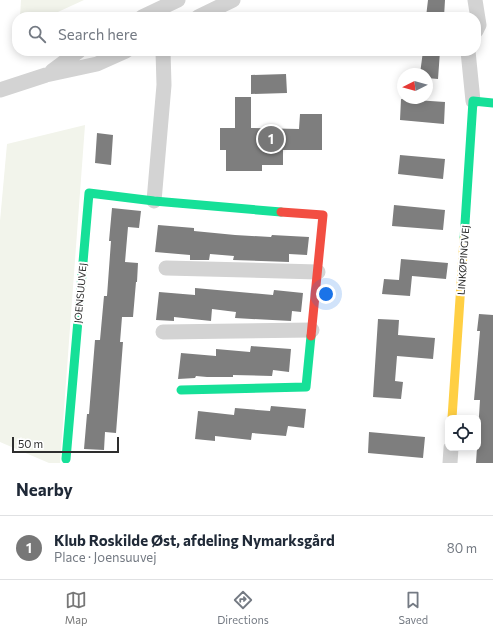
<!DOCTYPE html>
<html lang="en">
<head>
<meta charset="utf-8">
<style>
  body { margin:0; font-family:Commissioner,sans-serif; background:#f6f6f7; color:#1f2937 }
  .controls { position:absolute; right:12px; bottom:12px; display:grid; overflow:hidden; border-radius:8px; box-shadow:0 2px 10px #0003 }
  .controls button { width:36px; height:36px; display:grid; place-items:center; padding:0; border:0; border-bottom:1px solid #e0e1e3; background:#fff; color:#1f2937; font:20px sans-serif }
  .compass { position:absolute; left:397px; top:68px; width:36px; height:36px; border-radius:50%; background:#fff; box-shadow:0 2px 10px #0003; rotate:264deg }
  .scale { position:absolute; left:12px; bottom:10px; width:107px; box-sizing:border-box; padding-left:4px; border:2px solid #2e2e2e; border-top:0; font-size:11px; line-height:14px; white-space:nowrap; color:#2e2e2e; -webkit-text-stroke:3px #fff; paint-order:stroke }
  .you { position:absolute; left:326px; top:294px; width:14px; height:14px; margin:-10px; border:3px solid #fff; border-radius:50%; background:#1a73e8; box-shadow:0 0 0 6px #1a73e833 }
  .badge { display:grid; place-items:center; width:26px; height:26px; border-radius:50%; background:#777; color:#fff; font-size:13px; font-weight:700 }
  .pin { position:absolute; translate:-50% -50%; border:2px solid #fff; box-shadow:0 1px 4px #0006 }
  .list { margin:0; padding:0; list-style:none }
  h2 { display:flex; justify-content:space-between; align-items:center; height:52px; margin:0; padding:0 16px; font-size:17px }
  h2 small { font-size:13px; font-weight:400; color:#747a83 }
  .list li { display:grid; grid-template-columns:26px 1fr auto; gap:12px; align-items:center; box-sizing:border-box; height:64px; padding:0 16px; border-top:1px solid #e0e1e3 }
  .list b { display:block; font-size:15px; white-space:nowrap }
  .list p { margin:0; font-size:13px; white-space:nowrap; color:#747a83 }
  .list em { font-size:13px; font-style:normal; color:#747a83 }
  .icon { flex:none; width:22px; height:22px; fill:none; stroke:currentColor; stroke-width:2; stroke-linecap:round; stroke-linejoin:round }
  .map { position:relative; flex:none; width:493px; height:463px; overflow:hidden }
  .search { position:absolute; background:#fff; box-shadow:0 2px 10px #0003; left:12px; right:12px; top:12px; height:44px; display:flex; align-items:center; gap:10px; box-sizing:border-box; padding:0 14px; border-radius:16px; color:#747a83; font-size:15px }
  .sheet { height:116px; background:#fff }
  nav { display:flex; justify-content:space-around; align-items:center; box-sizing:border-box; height:56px; border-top:1px solid #e0e1e3; background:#fff; font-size:11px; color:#747a83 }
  nav a { display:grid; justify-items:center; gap:2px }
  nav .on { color:#777 }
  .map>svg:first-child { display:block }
  .green { fill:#f2f4eb }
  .building { fill:#7e7e7e }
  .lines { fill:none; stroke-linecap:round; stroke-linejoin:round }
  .street { stroke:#d3d3d3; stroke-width:15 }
  .fast { stroke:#16e098; stroke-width:9 }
  .slow { stroke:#ffcf43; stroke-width:9 }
  .jam { stroke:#f24e42; stroke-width:9 }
  .labels { text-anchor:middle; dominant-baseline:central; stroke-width:4; stroke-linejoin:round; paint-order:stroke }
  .street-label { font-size:10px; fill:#2e2e2e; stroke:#fff }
</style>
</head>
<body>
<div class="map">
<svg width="493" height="463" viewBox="0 0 493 463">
  <rect width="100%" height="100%" fill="#fff"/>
  <path class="green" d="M21 0H84L47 17H20Z
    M85 125 60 463H49L0 442V221L7 144Z"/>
  <path class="building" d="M428 0H445L444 17H426Z
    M423 51H440L438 79 427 78V74H420Z
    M286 74 287 93 251 94V75Z
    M235 97H251V128L299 129 300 114H322V150H283V165H262V171H226V150H220V128H235Z
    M401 99 445 102 444 124 400 120Z
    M97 133 113 135 111 165 95 163Z
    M400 155 445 159 443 179 398 174Z
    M394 205 445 210 443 230 392 226Z
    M112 208 141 211 139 228 128 227 125 262 138 263 137 282H136L133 317H122L120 342H123L116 433 105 432 104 450 84 449 87 414H89L95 340H100L104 296H107L111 241H109Z
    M158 225 194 228V231L235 235 271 237 272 235 309 237 307 255 289 254V262L233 260 234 256 210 254 209 260H190V255L155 252Z
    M401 259 448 263 446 279 412 276 410 296 382 294 384 279 399 280Z
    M195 288 273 295 274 290 303 293 301 312 292 311 291 321 235 318 236 312 212 309 211 321 174 317V321L156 320 159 292 195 295Z
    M479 314 493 315V463H476L480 400H474L480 331H477Z
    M378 319 399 320 398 335 435 338 433 359 397 356 395 381 403 382 401 399 373 397Z
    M251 346 291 349 289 372 273 370 272 376 233 375V377H207L196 376 195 378 178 379 181 353 216 356V349L250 352Z
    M271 406 306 409 304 428 288 426 286 436 252 433 251 440 215 436V441L195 439 198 411 234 415 235 408 270 411Z
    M369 432 425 437 423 458 368 453Z"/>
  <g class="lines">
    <path class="street" d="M475 0 479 25 476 31
      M142 17 178 0
      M198 17 233 0
      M468 51 473 101
      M52 71 79 51
      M0 90 46 75 97 64 126 51
      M154 201 164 85 163 51
      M166 268 318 272
      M163 332 312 330
      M450 463 451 448"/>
    <path class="fast" d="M464 239 473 101 493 103
      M181 390 306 387 311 336
      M66 459 89 193 154 201 281 212"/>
    <path class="slow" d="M452 418 464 239"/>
    <path class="jam" d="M281 212 323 215 311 336"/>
  </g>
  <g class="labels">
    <g class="street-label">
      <text transform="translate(463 260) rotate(-86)">LINKØPINGVEJ</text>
      <text transform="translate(80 293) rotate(-85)">JOENSUUVEJ</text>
    </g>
  </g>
</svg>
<div class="controls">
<button><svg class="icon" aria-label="locate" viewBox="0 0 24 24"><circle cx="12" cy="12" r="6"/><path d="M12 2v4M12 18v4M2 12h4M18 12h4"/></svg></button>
</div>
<svg class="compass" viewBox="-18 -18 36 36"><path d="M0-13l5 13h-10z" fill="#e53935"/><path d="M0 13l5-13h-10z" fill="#747a83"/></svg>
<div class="scale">50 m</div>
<div class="you"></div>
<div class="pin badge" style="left:271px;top:139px">1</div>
<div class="search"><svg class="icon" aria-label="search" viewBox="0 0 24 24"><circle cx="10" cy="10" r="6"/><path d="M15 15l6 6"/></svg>Search here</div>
</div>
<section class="sheet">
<h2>Nearby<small></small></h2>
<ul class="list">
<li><span class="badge">1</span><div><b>Klub Roskilde Øst, afdeling Nymarksgård</b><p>Place · Joensuuvej</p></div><em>80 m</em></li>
</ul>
</section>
<nav>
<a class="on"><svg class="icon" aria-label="map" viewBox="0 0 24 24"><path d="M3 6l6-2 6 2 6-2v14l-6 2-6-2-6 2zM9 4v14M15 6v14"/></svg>Map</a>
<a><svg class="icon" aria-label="directions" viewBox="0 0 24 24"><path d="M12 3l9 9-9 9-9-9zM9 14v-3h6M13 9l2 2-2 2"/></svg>Directions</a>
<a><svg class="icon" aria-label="saved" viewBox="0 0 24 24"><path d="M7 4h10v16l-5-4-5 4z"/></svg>Saved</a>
</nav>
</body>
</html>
